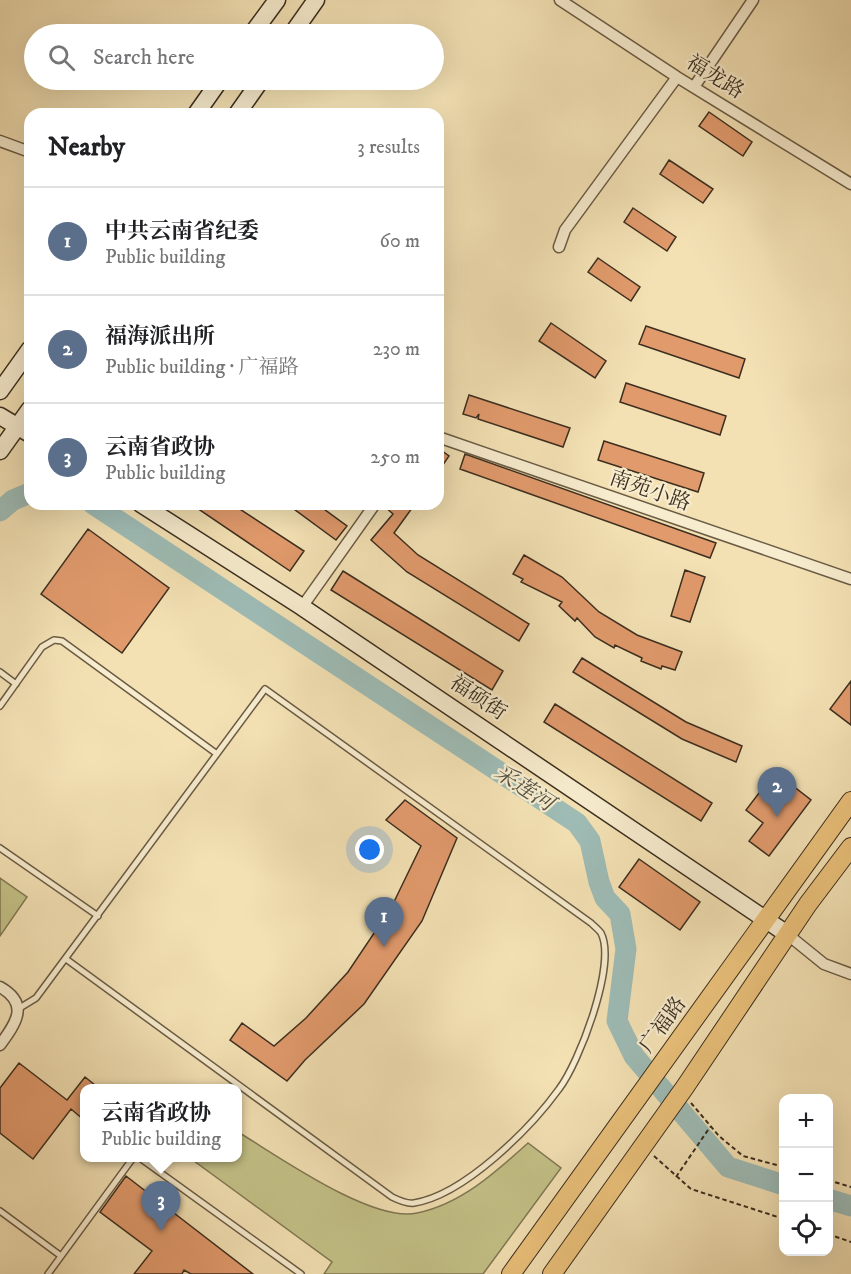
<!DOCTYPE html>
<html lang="en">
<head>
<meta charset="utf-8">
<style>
  body { margin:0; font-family:"IM FELL DW Pica","Noto Serif SC",serif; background:#f2f2f2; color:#202124 }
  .controls { position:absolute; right:18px; bottom:18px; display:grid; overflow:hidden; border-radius:12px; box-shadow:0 6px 24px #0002 }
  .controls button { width:54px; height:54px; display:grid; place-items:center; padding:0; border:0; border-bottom:2px solid #e0e0e0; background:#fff; color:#202124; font:30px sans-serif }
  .you { position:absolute; left:370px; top:850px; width:21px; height:21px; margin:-15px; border:4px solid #fff; border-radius:50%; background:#1a73e8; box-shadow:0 0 0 9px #1a73e833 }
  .badge { display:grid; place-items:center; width:39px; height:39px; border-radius:50%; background:#ea580c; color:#fff; font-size:20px; font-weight:700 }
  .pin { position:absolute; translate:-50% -50px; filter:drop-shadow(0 2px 3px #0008) }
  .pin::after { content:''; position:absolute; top:32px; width:21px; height:18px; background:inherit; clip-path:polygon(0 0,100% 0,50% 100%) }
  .popup { position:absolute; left:80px; top:1084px; width:162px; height:78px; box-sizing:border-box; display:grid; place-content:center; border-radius:12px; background:#fff; filter:drop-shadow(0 2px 4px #0005); font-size:20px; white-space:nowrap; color:#757577 }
  .popup b { font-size:22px; color:#202124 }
  .popup::after { content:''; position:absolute; left:50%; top:100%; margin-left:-12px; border:12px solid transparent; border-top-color:#fff }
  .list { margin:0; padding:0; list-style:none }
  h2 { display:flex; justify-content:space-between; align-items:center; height:78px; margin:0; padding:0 24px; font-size:26px }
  h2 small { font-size:20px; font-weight:400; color:#757577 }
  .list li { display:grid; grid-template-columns:39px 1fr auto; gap:18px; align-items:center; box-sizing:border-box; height:108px; padding:0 24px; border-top:2px solid #e0e0e0 }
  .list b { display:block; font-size:22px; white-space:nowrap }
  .list p { margin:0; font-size:20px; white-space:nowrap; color:#757577 }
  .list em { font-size:20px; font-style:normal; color:#757577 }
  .icon { flex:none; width:33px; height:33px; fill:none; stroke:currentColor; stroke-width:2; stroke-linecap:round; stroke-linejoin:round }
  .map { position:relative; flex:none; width:851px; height:1274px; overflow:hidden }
  .search { position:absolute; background:#fff; box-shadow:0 6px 24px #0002; left:24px; top:24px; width:420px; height:66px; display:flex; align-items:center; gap:15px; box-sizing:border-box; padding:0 21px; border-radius:33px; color:#757577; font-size:22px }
  .panel { position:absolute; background:#fff; box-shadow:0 6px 24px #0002; left:24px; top:108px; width:420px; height:402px; border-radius:18px }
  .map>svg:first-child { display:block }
  .green { fill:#c3c187; stroke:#807853; stroke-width:1.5 }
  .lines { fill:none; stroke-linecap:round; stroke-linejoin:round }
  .river { stroke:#9ebcb6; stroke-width:21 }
  .building { fill:#e19a6c; stroke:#3c2e1f; stroke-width:1.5 }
  .lane-casing { stroke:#6a5b44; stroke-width:8 }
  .street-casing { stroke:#6a5b44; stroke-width:13 }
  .secondary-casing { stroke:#3c2e1f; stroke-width:19 }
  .primary-casing { stroke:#3c2e1f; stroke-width:20 }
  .path { stroke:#3c2e1f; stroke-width:2; stroke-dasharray:4.5 3; stroke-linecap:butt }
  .lane { stroke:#f7ecce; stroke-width:5 }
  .street { stroke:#f7ecce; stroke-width:10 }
  .secondary { stroke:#f7ecce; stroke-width:16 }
  .primary { stroke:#eac07a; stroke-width:18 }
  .labels { text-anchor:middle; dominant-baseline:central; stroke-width:4.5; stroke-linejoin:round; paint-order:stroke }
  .street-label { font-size:21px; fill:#3c2e1f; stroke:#f7ecce }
  .water-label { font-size:22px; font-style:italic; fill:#545245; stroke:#f7ecce }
</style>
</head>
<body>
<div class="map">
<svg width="851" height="1274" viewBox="0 0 851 1274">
  <rect width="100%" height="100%" fill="#f3e1b4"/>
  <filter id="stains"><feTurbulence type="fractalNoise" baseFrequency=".00333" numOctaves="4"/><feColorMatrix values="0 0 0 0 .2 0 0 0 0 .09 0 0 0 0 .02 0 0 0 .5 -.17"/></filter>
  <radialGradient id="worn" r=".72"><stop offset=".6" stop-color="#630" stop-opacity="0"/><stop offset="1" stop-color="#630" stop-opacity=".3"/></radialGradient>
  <path class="green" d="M0 878 27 897 0 936Z
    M238 1132C278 1156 372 1223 417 1213 461 1204 496 1172 528 1143L561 1168 483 1274H324L332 1262 190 1158H237Z"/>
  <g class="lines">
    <path class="river" d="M93 504 577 823 590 841 599 882 605 898 620 914 626 949 617 1021 634 1056 728 1167 784 1185
      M0 511 13 500 30 493
      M828 1199 851 1206"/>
  </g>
  <path class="building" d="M709 112 752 142 743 156 699 126Z
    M669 160 713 189 703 203 660 174Z
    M633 208 676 237 667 251 624 222Z
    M598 258 640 287 631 301 588 272Z
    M551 323 606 361 595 378 539 341Z
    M646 326 745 359 739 378 639 344Z
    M626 383 726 416 720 435 620 402Z
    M469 395 570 428 563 447 478 419 479 414 476 418 463 414Z
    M604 441 704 473 698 492 598 460Z
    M438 448 449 456 438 472Z
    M465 454 716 543 710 558 460 469Z
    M191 504H232L304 551 290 571Z
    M287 504H317L347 526 336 540Z
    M382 504H415L394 533 418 555 529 624 519 641 407 572 371 540 393 514Z
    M88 529 169 588 122 653 41 594Z
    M524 555 562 577 599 612 637 635 682 652 675 670 662 666 661 669 641 661 642 658 615 645 614 648 595 637 577 618 575 621 559 606 562 602 521 582 523 579 513 574Z
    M685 570 705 577 690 622 671 616Z
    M343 571 503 671 492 690 331 590Z
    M582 658 686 722 742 746 736 762 682 739 573 672Z
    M851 681V725L830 709Z
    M555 704 712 803 701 821 544 722Z
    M775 772 811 800 769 856 749 841 763 823 746 810Z
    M405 800 457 838 422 921 364 1004 305 1060 287 1081 230 1040 242 1023 274 1046 306 1018 348 972 391 908 421 846 386 820Z
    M639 859 700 902 680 930 619 887Z
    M19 1063 67 1100 85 1077 100 1089H84V1120L71 1109 33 1159 0 1133V1088Z
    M126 1176 253 1274H191L184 1270 182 1274H134L152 1251 100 1212Z"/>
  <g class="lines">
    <defs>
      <path id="lane" d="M0 672 16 684
        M0 706 42 647 54 640 62 641 217 754
        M0 848 98 916
        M18 1009 36 998 265 689 591 923C594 926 599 930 601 933 617 964 579 1063 559 1089 530 1129 464 1195 414 1203 407 1204 398 1200 392 1197L66 959
        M140 1158 301 1274
        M0 1211 61 1256
        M48 1274 133 1158"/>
      <path id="street" d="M560 0 677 77 851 184
        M694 87 753 0
        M0 141 30 152
        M559 247 565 230 677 77
        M438 437 851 579
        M302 607 375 504
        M787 934 824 964 851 974
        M0 987C30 1004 16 1023 0 1045"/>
      <path id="secondary" d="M252 34 277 0
        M292 34 316 0
        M196 114 220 80
        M237 114 261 80
        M0 391 30 349
        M0 416 30 434
        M0 451 30 409
        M141 504 302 607 787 934"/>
      <path id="primary" d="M511 1274 851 801
        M552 1274 685 1087 808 904 851 847"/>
    </defs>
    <use href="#lane" class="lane-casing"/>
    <use href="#street" class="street-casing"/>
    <use href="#secondary" class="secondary-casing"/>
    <use href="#primary" class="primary-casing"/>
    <path class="path" d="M691 1103 719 1136 743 1156 784 1167
      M654 1156 691 1189 784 1219
      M676 1177 710 1127
      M828 1180 851 1187
      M828 1234 851 1242"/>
    <use href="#lane" class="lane"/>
    <use href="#street" class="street"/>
    <use href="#secondary" class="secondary"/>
    <use href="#primary" class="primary"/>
  </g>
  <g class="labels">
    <g class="street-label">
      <text transform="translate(715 77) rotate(32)">福龙路</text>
      <text transform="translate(650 491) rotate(19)">南苑小路</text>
      <text transform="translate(478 698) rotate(34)">福硕街</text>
      <text transform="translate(663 1025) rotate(-54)">广福路</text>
    </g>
    <g class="water-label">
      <text transform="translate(524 788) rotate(33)">采莲河</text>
    </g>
  </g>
  <rect width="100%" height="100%" filter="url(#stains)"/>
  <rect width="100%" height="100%" fill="url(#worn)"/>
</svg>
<div class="controls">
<button>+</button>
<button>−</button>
<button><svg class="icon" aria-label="locate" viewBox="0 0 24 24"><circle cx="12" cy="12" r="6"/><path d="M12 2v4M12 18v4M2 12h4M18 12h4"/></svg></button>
</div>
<div class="you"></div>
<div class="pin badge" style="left:384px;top:947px;background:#5c6f8a">1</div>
<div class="pin badge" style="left:777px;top:817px;background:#5c6f8a">2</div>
<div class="pin badge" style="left:161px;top:1231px;background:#5c6f8a">3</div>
<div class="popup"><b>云南省政协</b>Public building</div>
<div class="search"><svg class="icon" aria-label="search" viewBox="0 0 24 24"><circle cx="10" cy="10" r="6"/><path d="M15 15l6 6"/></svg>Search here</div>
<section class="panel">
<h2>Nearby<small>3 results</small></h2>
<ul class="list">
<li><span class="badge" style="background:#5c6f8a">1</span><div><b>中共云南省纪委</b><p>Public building</p></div><em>60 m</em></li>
<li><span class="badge" style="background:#5c6f8a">2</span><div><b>福海派出所</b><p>Public building · 广福路</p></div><em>230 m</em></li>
<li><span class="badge" style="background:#5c6f8a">3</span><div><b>云南省政协</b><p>Public building</p></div><em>250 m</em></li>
</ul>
</section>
</div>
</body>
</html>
